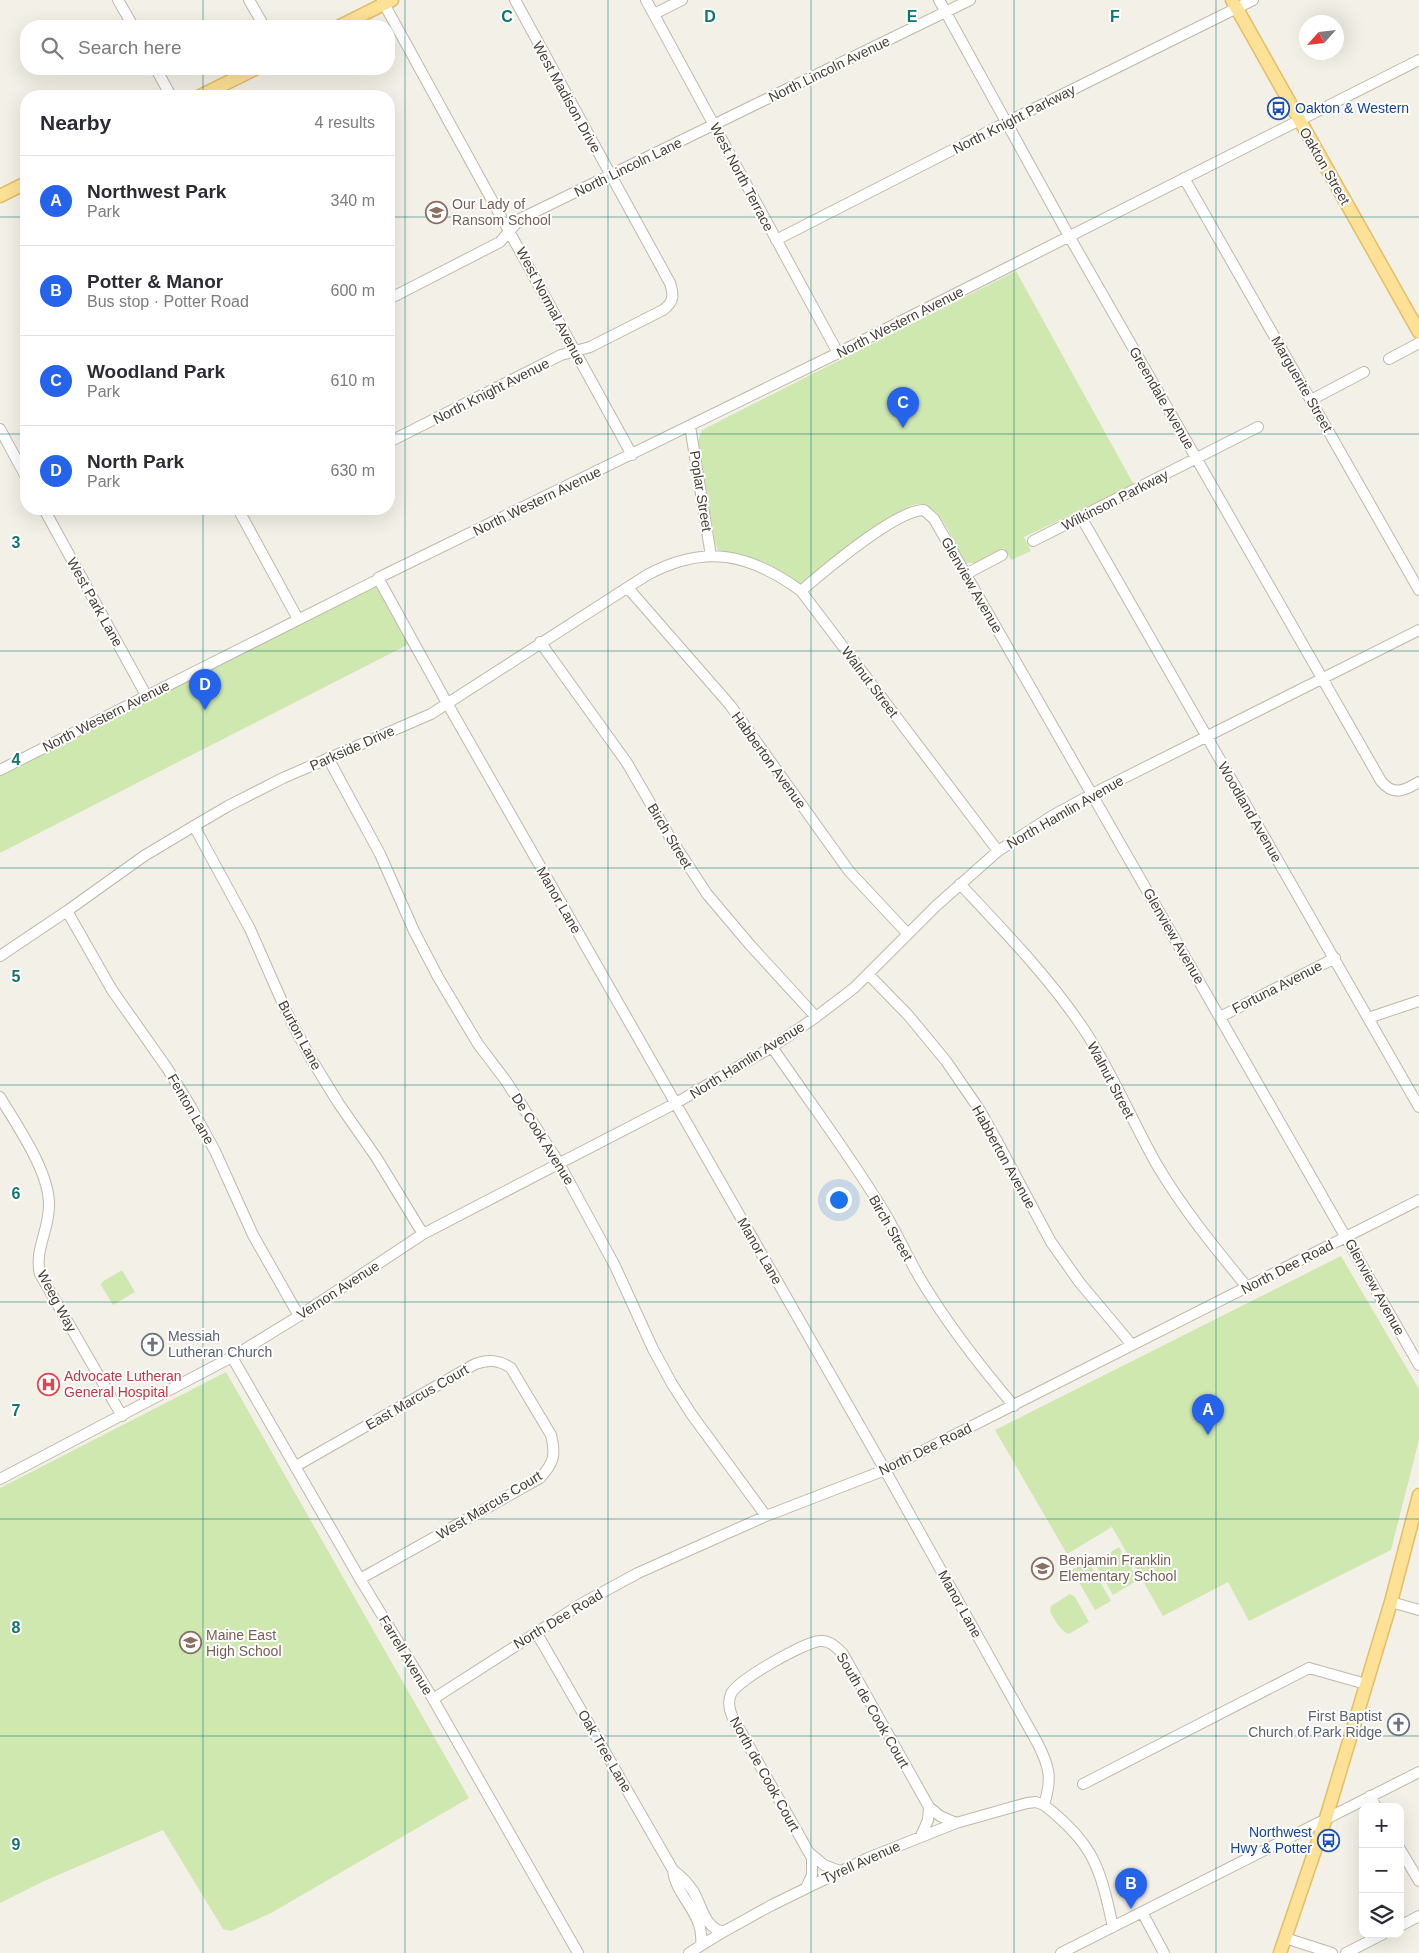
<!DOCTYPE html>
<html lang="en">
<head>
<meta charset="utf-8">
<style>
  body { margin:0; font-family:Helvetica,sans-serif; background:#f2f2f3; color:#2b2b33 }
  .controls { position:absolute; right:15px; bottom:15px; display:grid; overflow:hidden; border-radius:10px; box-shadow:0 5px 20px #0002 }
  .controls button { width:45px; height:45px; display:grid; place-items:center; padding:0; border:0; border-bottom:1px solid #e1e1e2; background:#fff; color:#2b2b33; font:25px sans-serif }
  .compass { position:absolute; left:1299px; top:15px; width:45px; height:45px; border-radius:50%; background:#fff; box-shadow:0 5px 20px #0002; rotate:243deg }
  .you { position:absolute; left:838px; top:1199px; width:18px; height:18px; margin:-12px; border:4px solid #fff; border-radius:50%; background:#1a73e8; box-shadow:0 0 0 8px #1a73e833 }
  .badge { display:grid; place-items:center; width:32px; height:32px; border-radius:50%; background:#2563eb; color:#fff; font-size:16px; font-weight:700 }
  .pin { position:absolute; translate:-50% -41px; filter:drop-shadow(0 1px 2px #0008) }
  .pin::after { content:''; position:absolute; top:26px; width:18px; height:15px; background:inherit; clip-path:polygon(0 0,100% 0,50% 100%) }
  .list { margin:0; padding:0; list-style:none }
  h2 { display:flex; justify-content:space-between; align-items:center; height:65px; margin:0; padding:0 20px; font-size:21px }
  h2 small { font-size:16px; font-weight:400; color:#7c7c81 }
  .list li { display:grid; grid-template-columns:32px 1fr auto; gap:15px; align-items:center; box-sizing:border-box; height:90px; padding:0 20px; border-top:1px solid #e1e1e2 }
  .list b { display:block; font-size:19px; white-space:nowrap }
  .list p { margin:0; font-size:16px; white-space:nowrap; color:#7c7c81 }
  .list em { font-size:16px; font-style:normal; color:#7c7c81 }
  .icon { flex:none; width:28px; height:28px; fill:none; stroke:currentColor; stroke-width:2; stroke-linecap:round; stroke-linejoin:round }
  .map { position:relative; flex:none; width:1419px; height:1953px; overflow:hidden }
  .search { position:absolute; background:#fff; box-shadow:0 5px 20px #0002; left:20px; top:20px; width:375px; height:55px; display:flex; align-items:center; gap:12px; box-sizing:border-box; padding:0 18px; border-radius:20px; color:#7c7c81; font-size:19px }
  .panel { position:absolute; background:#fff; box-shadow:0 5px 20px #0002; left:20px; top:90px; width:375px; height:425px; border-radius:20px }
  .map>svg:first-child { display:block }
  .green { fill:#cee8b0 }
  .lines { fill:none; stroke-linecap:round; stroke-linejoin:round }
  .minor-casing { stroke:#bfb8aa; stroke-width:12 }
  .major-casing { stroke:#e3be66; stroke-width:15 }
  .minor { stroke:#fff; stroke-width:10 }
  .major { stroke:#fde196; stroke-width:12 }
  .grid { fill:none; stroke:#0f766e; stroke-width:1; stroke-opacity:0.55 }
  .labels { text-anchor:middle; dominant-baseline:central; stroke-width:4; stroke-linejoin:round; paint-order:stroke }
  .street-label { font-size:14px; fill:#474036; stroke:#fff }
  .transit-label { font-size:14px; fill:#164399; stroke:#fff; text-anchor:start }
  .education-label { font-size:14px; fill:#785e54; stroke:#fff; text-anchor:start }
  .worship-label { font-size:14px; fill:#5b616d; stroke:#fff; text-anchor:start }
  .health-label { font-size:14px; fill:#be3a42; stroke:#fff; text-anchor:start }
  .grid-label { font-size:16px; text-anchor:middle; font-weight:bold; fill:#0f766e; stroke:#fff; stroke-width:4; stroke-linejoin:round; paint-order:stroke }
</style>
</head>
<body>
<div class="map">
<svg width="1419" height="1953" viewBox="0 0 1419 1953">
  <rect width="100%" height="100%" fill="#f3f0e7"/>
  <path class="green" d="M1016 271 1134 485 1024 537 1031 551 1011 560 1004 548 975 563H966C952 545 942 498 913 505L853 542 808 580 800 583 763 561 718 550 715 543 698 441 702 430Z
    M376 584 409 644 0 853V775Z
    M1341 1256 1419 1389V1440L1391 1550 1249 1621 1228 1582 1163 1616 1112 1527 1067 1554 995 1430Z
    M122 1270 135 1292 113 1305 101 1285 102 1282Z
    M226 1372 469 1798 271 1913 231 1931 223 1929 163 1830 44 1881 0 1903V1488Z
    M1119 1547 1138 1580 1113 1595 1094 1562Z
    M1088 1561 1111 1601 1095 1610 1072 1570Z
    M1070 1594 1075 1597 1089 1622 1069 1634C1060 1631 1054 1619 1050 1611L1051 1606Z"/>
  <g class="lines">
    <defs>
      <path id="minor" d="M118 0 133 26
        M249 0 264 26
        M382 0 632 455
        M646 0 838 353
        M939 0 1069 236 1381 781C1393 796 1404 791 1419 782
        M654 14 682 0
        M156 69 171 96
        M1184 178 1419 590
        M776 240 1007 122 1253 0
        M389 299 500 242 520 219 970 0
        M1389 359 1419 343
        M1311 400 1364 372
        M690 426 711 556
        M0 429 26 477
        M389 442 561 355 590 347 663 310C674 302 674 295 670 283L515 0
        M44 509 146 695
        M238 509 298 619
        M1081 517 1419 1107
        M1033 541 1258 427
        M966 574 1002 555
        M628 588 730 705 849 871 907 933
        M801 591C823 572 896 510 924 510L934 519 1419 1365
        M540 642 627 763 671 839 707 894 751 946 816 1017
        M328 758 380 854 414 931 438 977 478 1044 506 1081 559 1163 615 1266 653 1349 672 1384 692 1415 766 1516
        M0 770 373 582
        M194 826 250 929 287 1013 310 1057 339 1104 376 1157 423 1234
        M960 884C1004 931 1049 977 1085 1031 1113 1074 1132 1121 1157 1165 1183 1209 1215 1248 1247 1287
        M67 911 112 990 167 1068 191 1107 215 1151 253 1235 299 1316
        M0 956 67 911 144 856 194 826 228 806 283 778 431 714 647 575C705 544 749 553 801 591L998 851
        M868 974 908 1015 946 1061 979 1109 997 1141 1051 1242 1080 1283 1132 1345
        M1220 1017 1335 958
        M1368 1018 1419 1001
        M772 1047C809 1101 849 1154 883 1210 897 1233 908 1258 921 1280 948 1325 980 1366 1014 1406
        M0 1097C17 1126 50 1172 49 1206 49 1230 34 1251 40 1274L122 1416
        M232 1357 360 1579 433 1699 578 1953
        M296 1466 475 1364C489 1359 499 1360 511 1368L551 1435C556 1455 554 1463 540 1478L360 1579
        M0 1479 232 1357 299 1316 423 1234 676 1103 772 1047 816 1017 854 988 936 906 998 851 1052 816 1092 794 1419 630
        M1391 1602 1419 1610
        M536 1632 673 1870C676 1898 705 1913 701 1945
        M433 1699 581 1604 638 1573 766 1516 885 1470 1419 1200
        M1083 1784 1309 1668 1366 1684
        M1370 1796 1376 1807
        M921 1836 928 1820 929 1807
        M1400 1849 1419 1881
        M811 1854 824 1865 840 1871
        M673 1870C681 1876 688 1883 693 1891 703 1907 703 1926 723 1932
        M806 1888 812 1875V1858L732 1716C729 1709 728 1701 731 1694 737 1680 805 1642 820 1641 830 1640 837 1648 843 1654L929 1807 940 1816 956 1823
        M1142 1912 1164 1953
        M1400 1926 1419 1916
        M1113 1927C1100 1867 1094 1844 1044 1805 1052 1779 1050 1768 1038 1744L885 1470 447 703 378 578 838 353 1419 60
        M1285 1938 1332 1953
        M689 1953 723 1932 772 1905 868 1858 956 1823 1027 1803 1036 1802 1044 1805
        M1061 1953 1419 1772
        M1346 1953 1383 1934"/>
      <path id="major" d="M1232 0 1419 332
        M340 26 392 0
        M200 96 255 69
        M0 196 26 183
        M1280 1953 1326 1818 1391 1602 1419 1495"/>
    </defs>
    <use href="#minor" class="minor-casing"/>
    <use href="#major" class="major-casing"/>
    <use href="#minor" class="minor"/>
    <use href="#major" class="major"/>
  </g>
  <path class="grid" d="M203 0V26M405 0V1953M608 0V1953M811 0V1953M1014 0V1953M1216 0V1953M203 69V96M0 217H26M389 217H1419M0 434H26M389 434H1419M203 509V1953M0 651H1419M0 868H1419M0 1085H1419M0 1302H1419M0 1519H1419M0 1736H1419"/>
  <defs>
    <symbol id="bus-ring" viewBox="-11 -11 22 22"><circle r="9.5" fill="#fff" stroke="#1a4fb4" stroke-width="1.5"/><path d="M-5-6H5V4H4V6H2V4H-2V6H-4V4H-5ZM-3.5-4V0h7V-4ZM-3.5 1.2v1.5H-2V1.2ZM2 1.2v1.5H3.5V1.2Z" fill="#1a4fb4"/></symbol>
    <symbol id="school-ring" viewBox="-11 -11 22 22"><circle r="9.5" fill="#fff" stroke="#8d6e63" stroke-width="1.5"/><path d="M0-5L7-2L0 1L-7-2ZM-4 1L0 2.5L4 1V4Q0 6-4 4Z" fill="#8d6e63"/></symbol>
    <symbol id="church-ring" viewBox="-11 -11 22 22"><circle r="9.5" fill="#fff" stroke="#6b7280" stroke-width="1.5"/><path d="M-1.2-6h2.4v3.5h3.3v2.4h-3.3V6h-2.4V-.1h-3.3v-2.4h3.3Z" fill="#6b7280"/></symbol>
    <symbol id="hospital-ring" viewBox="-11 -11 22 22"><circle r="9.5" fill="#fff" stroke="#e0444e" stroke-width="1.5"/><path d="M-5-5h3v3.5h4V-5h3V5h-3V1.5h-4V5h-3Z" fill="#e0444e"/></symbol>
  </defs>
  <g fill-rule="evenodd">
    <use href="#bus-ring" x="1266" y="96" width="25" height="25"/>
    <use href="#school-ring" x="424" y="200" width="25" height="25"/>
    <use href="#church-ring" x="140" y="1332" width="25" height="25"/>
    <use href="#hospital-ring" x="36" y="1372" width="25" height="25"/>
    <use href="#school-ring" x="1030" y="1556" width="25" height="25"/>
    <use href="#school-ring" x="178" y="1630" width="25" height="25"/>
    <use href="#church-ring" x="1386" y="1712" width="25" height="25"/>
    <use href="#bus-ring" x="1316" y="1828" width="25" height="25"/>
  </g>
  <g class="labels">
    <g class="street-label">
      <text transform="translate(829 69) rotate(-26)">North Lincoln Avenue</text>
      <text transform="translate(567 97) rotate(61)">West Madison Drive</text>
      <text transform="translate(1014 119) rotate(-27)">North Knight Parkway</text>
      <text transform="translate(1325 166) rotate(60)">Oakton Street</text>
      <text transform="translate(628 167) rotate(-26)">North Lincoln Lane</text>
      <text transform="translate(742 177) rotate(62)">West North Terrace</text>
      <text transform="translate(551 306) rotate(62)">West Normal Avenue</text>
      <text transform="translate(900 322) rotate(-27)">North Western Avenue</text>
      <text transform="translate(1302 384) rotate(60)">Marguerite Street</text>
      <text transform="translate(491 391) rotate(-27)">North Knight Avenue</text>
      <text transform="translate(1162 398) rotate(60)">Greendale Avenue</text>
      <text transform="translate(701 491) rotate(81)">Poplar Street</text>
      <text transform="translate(1115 500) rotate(-27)">Wilkinson Parkway</text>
      <text transform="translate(537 501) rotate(-26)">North Western Avenue</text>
      <text transform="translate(972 585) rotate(60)">Glenview Avenue</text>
      <text transform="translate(95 602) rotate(61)">West Park Lane</text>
      <text transform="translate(870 682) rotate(53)">Walnut Street</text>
      <text transform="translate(106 716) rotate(-27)">North Western Avenue</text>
      <text transform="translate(352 748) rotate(-24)">Parkside Drive</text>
      <text transform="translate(769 760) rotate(54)">Habberton Avenue</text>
      <text transform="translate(1065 812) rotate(-30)">North Hamlin Avenue</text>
      <text transform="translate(1250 812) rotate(60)">Woodland Avenue</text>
      <text transform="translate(670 836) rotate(59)">Birch Street</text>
      <text transform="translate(559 900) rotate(60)">Manor Lane</text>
      <text transform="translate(1174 936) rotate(60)">Glenview Avenue</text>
      <text transform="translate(1277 987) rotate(-27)">Fortuna Avenue</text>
      <text transform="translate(300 1035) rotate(62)">Burton Lane</text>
      <text transform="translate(747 1060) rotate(-32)">North Hamlin Avenue</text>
      <text transform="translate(1111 1080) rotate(62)">Walnut Street</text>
      <text transform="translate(191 1109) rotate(60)">Fenton Lane</text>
      <text transform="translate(543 1139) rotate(58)">De Cook Avenue</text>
      <text transform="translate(1004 1157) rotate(61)">Habberton Avenue</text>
      <text transform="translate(891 1228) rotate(60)">Birch Street</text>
      <text transform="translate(760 1251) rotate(60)">Manor Lane</text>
      <text transform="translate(1287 1267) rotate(-27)">North Dee Road</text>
      <text transform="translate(1375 1287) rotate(61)">Glenview Avenue</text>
      <text transform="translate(338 1290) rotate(-33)">Vernon Avenue</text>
      <text transform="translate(57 1301) rotate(62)">Weeg Way</text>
      <text transform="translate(417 1397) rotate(-30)">East Marcus Court</text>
      <text transform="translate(925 1449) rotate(-26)">North Dee Road</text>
      <text transform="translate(489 1505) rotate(-31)">West Marcus Court</text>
      <text transform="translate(960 1604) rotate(61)">Manor Lane</text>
      <text transform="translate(558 1619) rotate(-31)">North Dee Road</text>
      <text transform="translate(406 1655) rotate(59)">Farrell Avenue</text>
      <text transform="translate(873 1710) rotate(60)">South de Cook Court</text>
      <text transform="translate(605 1751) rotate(60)">Oak Tree Lane</text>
      <text transform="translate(765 1774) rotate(61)">North de Cook Court</text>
      <text transform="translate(861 1862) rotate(-24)">Tyrell Avenue</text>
    </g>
    <g class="transit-label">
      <text x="1295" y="108">Oakton &amp; Western</text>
      <text x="1312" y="1832" text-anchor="end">Northwest<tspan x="1312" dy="16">Hwy &amp; Potter</tspan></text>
    </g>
    <g class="education-label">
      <text x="452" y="204">Our Lady of<tspan x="452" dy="16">Ransom School</tspan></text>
      <text x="1059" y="1560">Benjamin Franklin<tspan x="1059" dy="16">Elementary School</tspan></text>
      <text x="206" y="1635">Maine East<tspan x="206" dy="16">High School</tspan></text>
    </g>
    <g class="worship-label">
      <text x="168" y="1336">Messiah<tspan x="168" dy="16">Lutheran Church</tspan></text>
      <text x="1382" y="1716" text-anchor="end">First Baptist<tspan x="1382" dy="16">Church of Park Ridge</tspan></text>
    </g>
    <g class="health-label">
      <text x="64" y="1376">Advocate Lutheran<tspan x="64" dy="16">General Hospital</tspan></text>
    </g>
  </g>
  <g class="grid-label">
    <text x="507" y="22">C</text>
    <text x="710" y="22">D</text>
    <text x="912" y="22">E</text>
    <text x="1115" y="22">F</text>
    <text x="16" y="548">3</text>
    <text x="16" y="765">4</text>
    <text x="16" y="982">5</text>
    <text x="16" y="1199">6</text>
    <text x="16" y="1416">7</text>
    <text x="16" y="1633">8</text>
    <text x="16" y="1850">9</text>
  </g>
</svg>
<div class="controls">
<button>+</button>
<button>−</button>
<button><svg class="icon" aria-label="layers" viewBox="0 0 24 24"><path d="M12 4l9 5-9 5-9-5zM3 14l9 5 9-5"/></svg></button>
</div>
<svg class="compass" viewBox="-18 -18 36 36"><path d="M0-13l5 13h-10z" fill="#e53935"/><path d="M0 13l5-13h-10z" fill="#7c7c81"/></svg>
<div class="you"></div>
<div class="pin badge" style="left:1208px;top:1435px">A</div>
<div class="pin badge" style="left:1131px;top:1909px">B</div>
<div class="pin badge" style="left:903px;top:428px">C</div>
<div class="pin badge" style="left:205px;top:710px">D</div>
<div class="search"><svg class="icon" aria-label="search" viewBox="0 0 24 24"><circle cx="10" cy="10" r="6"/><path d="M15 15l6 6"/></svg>Search here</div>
<section class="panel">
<h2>Nearby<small>4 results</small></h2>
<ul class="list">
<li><span class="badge">A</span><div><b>Northwest Park</b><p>Park</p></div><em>340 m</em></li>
<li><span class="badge">B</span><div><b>Potter &amp; Manor</b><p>Bus stop · Potter Road</p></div><em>600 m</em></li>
<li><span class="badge">C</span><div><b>Woodland Park</b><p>Park</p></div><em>610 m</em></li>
<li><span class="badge">D</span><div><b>North Park</b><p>Park</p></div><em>630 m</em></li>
</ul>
</section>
</div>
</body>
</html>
